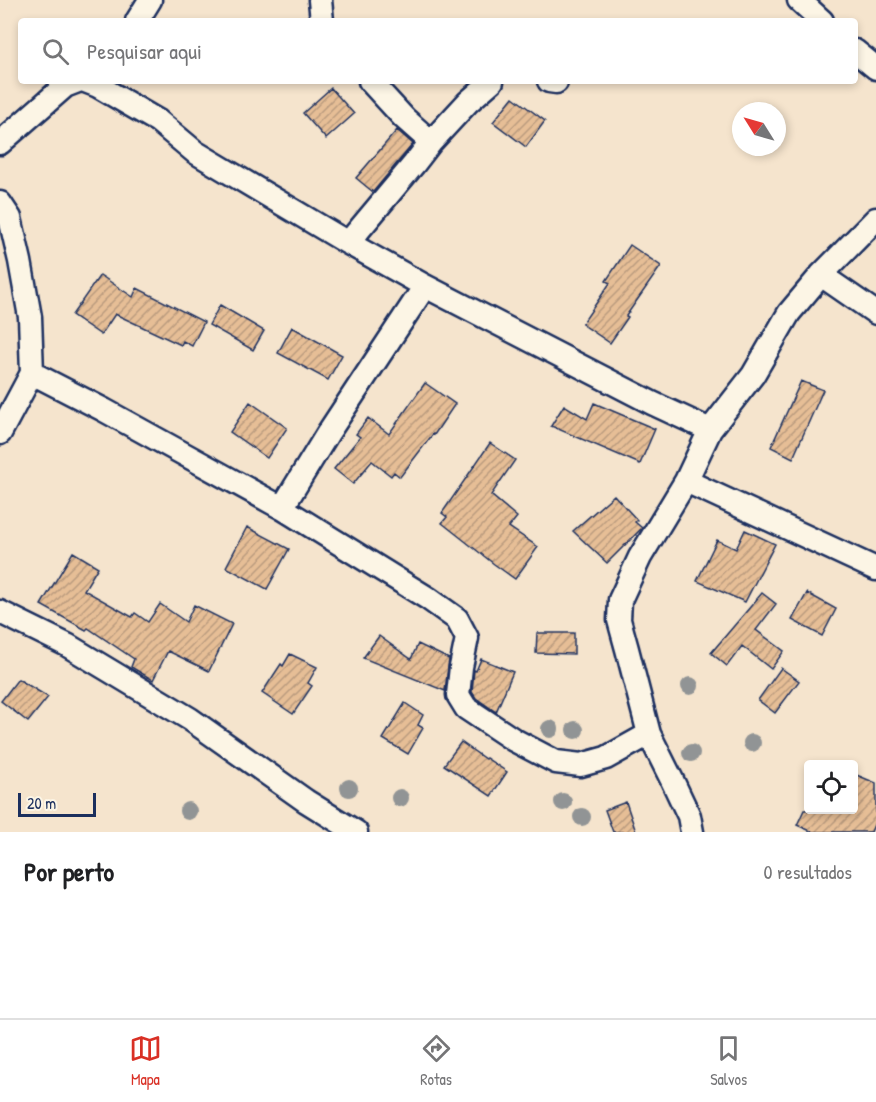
<!DOCTYPE html>
<html lang="pt">
<head>
<meta charset="utf-8">
<style>
  body { margin:0; font-family:"Patrick Hand",sans-serif; background:#f6f6f6; color:#202124 }
  .controls { position:absolute; right:18px; bottom:18px; display:grid; overflow:hidden; border-radius:6px; box-shadow:0 3px 9px #0003 }
  .controls button { width:54px; height:54px; display:grid; place-items:center; padding:0; border:0; border-bottom:2px solid #e0e0e0; background:#fff; color:#202124; font:30px sans-serif }
  .compass { position:absolute; left:732px; top:102px; width:54px; height:54px; border-radius:50%; background:#fff; box-shadow:0 3px 9px #0003; rotate:307deg }
  .scale { position:absolute; left:18px; bottom:15px; width:78px; box-sizing:border-box; padding-left:6px; border:3px solid #1b2f5e; border-top:0; font-size:16px; line-height:21px; white-space:nowrap; color:#1b2f5e; -webkit-text-stroke:4px #fcf5e5; paint-order:stroke }
  .list { margin:0; padding:0; list-style:none }
  h2 { display:flex; justify-content:space-between; align-items:center; height:78px; margin:0; padding:0 24px; font-size:26px }
  h2 small { font-size:20px; font-weight:400; color:#757577 }
  .icon { flex:none; width:33px; height:33px; fill:none; stroke:currentColor; stroke-width:2; stroke-linecap:round; stroke-linejoin:round }
  .map { position:relative; flex:none; width:876px; height:832px; overflow:hidden }
  .search { position:absolute; background:#fff; box-shadow:0 3px 9px #0003; left:18px; right:18px; top:18px; height:66px; display:flex; align-items:center; gap:15px; box-sizing:border-box; padding:0 21px; border-radius:6px; color:#757577; font-size:22px }
  .sheet { height:186px; background:#fff }
  nav { display:flex; justify-content:space-around; align-items:center; box-sizing:border-box; height:84px; border-top:2px solid #e0e0e0; background:#fff; font-size:16px; color:#757577 }
  nav a { display:grid; justify-items:center; gap:3px }
  nav .on { color:#d93025 }
  .map>svg:first-child { display:block }
  .building { fill:url(#building-hatch); stroke:#1b2f5e; stroke-width:1.5 }
  .lines { fill:none; stroke-linecap:round; stroke-linejoin:round }
  .minor-casing { stroke:#1b2f5e; stroke-width:27 }
  .minor { stroke:#fcf5e5; stroke-width:22 }
  .tree { fill:#919495 }
</style>
</head>
<body>
<div class="map">
<svg width="876" height="832" viewBox="0 0 876 832">
  <defs>
    <pattern id="building-hatch" width="6" height="6" patternUnits="userSpaceOnUse" patternTransform="scale(1.5)"><rect width="6" height="6" fill="#e6be96"/><path d="M-1 1l2-2M0 6l6-6M5 7l2-2" fill="none" stroke="#ba9b7e"/></pattern>
  </defs>
  <rect width="100%" height="100%" fill="#f5e4cd"/>
  <filter id="ink" filterUnits="userSpaceOnUse"><feTurbulence type="fractalNoise" baseFrequency=".0167" numOctaves="2"/><feDisplacementMap in="SourceGraphic" scale="12" xChannelSelector="R" yChannelSelector="G"/><feConvolveMatrix kernelMatrix="1 2 1 2 8 2 1 2 1" color-interpolation-filters="sRGB"/></filter>
  <g filter="url(#ink)">
    <path class="building" d="M331 88 354 114 326 139 303 113Z
      M513 97 545 121 526 147 493 122Z
      M397 130 413 144 373 192 356 178Z
      M630 245 661 266 626 316 628 317 610 343 582 324 610 283 606 281Z
      M100 275 133 297 137 288 204 322 192 346 183 341 181 345 115 314 101 335 72 315Z
      M220 305 264 331 253 350 209 325Z
      M292 327 342 355 328 380 278 353Z
      M801 381 823 390 793 458 771 447Z
      M425 383 455 404 434 435 433 434 400 477 394 472 391 476 372 461 353 484 334 469 360 437 356 434 368 418 389 434Z
      M250 402 287 428 267 458 230 432Z
      M594 403 655 429 640 464 551 426 564 405 587 419Z
      M490 443 515 460 491 495 517 517 509 527 538 547 515 579 494 564 442 523 447 517 442 513Z
      M614 495 637 520 635 522 642 528 607 563 573 531Z
      M247 527 289 549 267 589 226 567Z
      M745 530 775 544 745 602 697 581 717 540 736 549Z
      M73 552 98 567 84 590 132 617 135 613 148 622 160 604 186 622 194 605 232 624 209 671 168 651 153 680 131 667 134 659 88 628 86 630 41 605Z
      M762 593 776 604 756 630 784 651 771 669 742 646 727 666 711 653Z
      M807 593 836 609 822 636 792 620Z
      M537 633H574V654L536 653Z
      M379 636 411 659 418 644 449 659 445 691 363 658Z
      M290 654 317 667 308 683 312 686 293 714 262 693 281 664 283 666Z
      M481 659 513 672 496 712 476 698 472 692 474 670 476 671Z
      M781 668 799 681 775 713 758 700Z
      M18 679 48 697 28 722 1 701Z
      M405 703 423 715 418 725 423 728 408 754 383 739Z
      M461 742 485 759 486 758 507 772 491 796 444 765Z
      M854 774 876 783V820L871 832H813L797 825 804 810H854Z
      M626 802 636 832H613L605 810Z"/>
    <g class="lines">
      <defs>
        <path id="minor" d="M320 0 322 21
          M799 0 822 21
          M137 21 150 0
          M855 51 876 68
          M85 81 98 86 158 121 195 152 348 243 425 286 652 403 710 430
          M370 81 404 118 431 142
          M549 81 556 82
          M0 143 65 86 78 81
          M0 203 10 218 20 261 30 317 32 373 0 433
          M348 243 414 164 431 142 468 102 492 81
          M821 275 876 313
          M32 373 104 410 282 508 429 599 457 619 467 638 461 667 458 695 466 708 514 740 556 762 581 765 606 758 649 734
          M686 481 876 569
          M282 508 328 433 425 286
          M0 612 67 645 190 719 306 801 356 832
          M692 832 689 816 672 780 649 734 627 649 619 620 620 600 640 557 686 481 710 430 753 375 789 313 821 275 876 219"/>
      </defs>
      <use href="#minor" class="minor-casing"/>
      <use href="#minor" class="minor"/>
    </g>
    <g class="tree">
      <circle cx="690" cy="686" r="9"/>
      <circle cx="550" cy="729" r="9"/>
      <circle cx="575" cy="730" r="9"/>
      <circle cx="752" cy="743" r="9"/>
      <circle cx="691" cy="753" r="9"/>
      <circle cx="349" cy="788" r="9"/>
      <circle cx="400" cy="798" r="9"/>
      <circle cx="563" cy="802" r="9"/>
      <circle cx="188" cy="811" r="9"/>
      <circle cx="582" cy="817" r="9"/>
    </g>
  </g>
</svg>
<div class="controls">
<button><svg class="icon" aria-label="locate" viewBox="0 0 24 24"><circle cx="12" cy="12" r="6"/><path d="M12 2v4M12 18v4M2 12h4M18 12h4"/></svg></button>
</div>
<svg class="compass" viewBox="-18 -18 36 36"><path d="M0-13l5 13h-10z" fill="#e53935"/><path d="M0 13l5-13h-10z" fill="#757577"/></svg>
<div class="scale">20 m</div>
<div class="search"><svg class="icon" aria-label="search" viewBox="0 0 24 24"><circle cx="10" cy="10" r="6"/><path d="M15 15l6 6"/></svg>Pesquisar aqui</div>
</div>
<section class="sheet">
<h2>Por perto<small>0 resultados</small></h2>
<ul class="list">
</ul>
</section>
<nav>
<a class="on"><svg class="icon" aria-label="map" viewBox="0 0 24 24"><path d="M3 6l6-2 6 2 6-2v14l-6 2-6-2-6 2zM9 4v14M15 6v14"/></svg>Mapa</a>
<a><svg class="icon" aria-label="directions" viewBox="0 0 24 24"><path d="M12 3l9 9-9 9-9-9zM9 14v-3h6M13 9l2 2-2 2"/></svg>Rotas</a>
<a><svg class="icon" aria-label="saved" viewBox="0 0 24 24"><path d="M7 4h10v16l-5-4-5 4z"/></svg>Salvos</a>
</nav>
</body>
</html>
